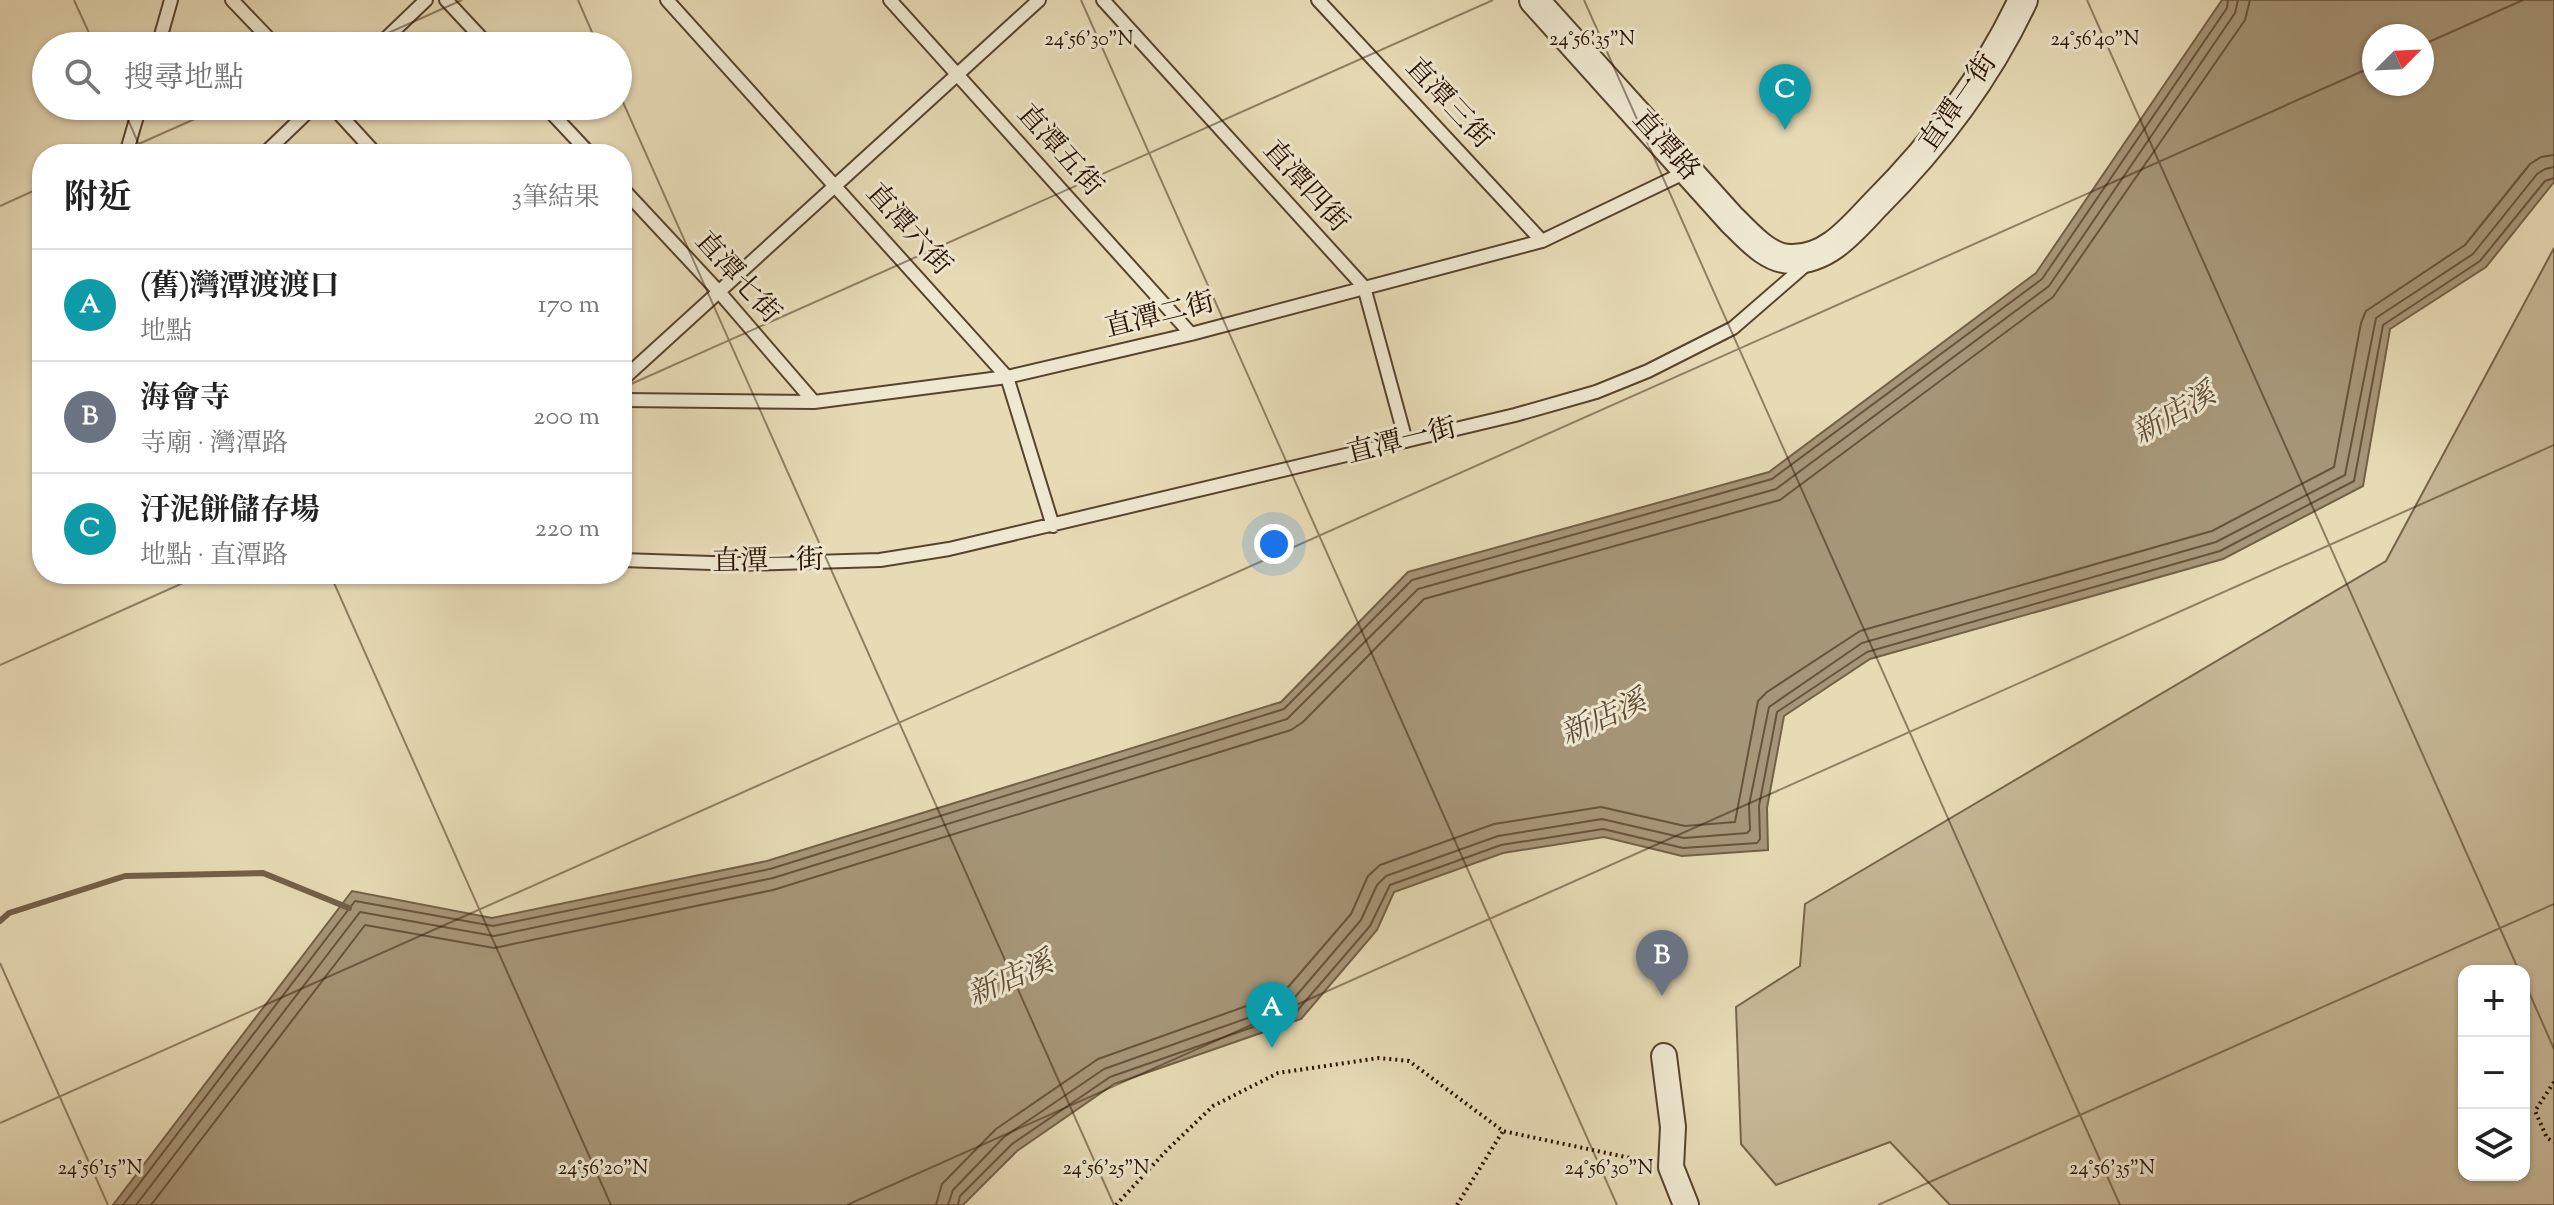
<!DOCTYPE html>
<html lang="zh-TW">
<head>
<meta charset="utf-8">
<style>
  body { margin:0; font-family:"Sorts Mill Goudy","Noto Serif TC",serif; background:#f2f2f2; color:#222 }
  .controls { position:absolute; right:24px; bottom:24px; display:grid; overflow:hidden; border-radius:16px; box-shadow:0 2px 6px #0004 }
  .controls button { width:72px; height:72px; display:grid; place-items:center; padding:0; border:0; border-bottom:2px solid #e0e0e0; background:#fff; color:#222; font:40px sans-serif }
  .compass { position:absolute; left:2362px; top:24px; width:72px; height:72px; border-radius:50%; background:#fff; box-shadow:0 2px 6px #0004; rotate:66deg }
  .you { position:absolute; left:1274px; top:544px; width:28px; height:28px; margin:-20px; border:6px solid #fff; border-radius:50%; background:#1a73e8; box-shadow:0 0 0 12px #1a73e833 }
  .badge { display:grid; place-items:center; width:52px; height:52px; border-radius:50%; background:#7c3aed; color:#fff; font-size:26px; font-weight:700 }
  .pin { position:absolute; translate:-50% -66px; filter:drop-shadow(0 2px 4px #0008) }
  .pin::after { content:''; position:absolute; top:42px; width:28px; height:24px; background:inherit; clip-path:polygon(0 0,100% 0,50% 100%) }
  .list { margin:0; padding:0; list-style:none }
  h2 { display:flex; justify-content:space-between; align-items:center; height:104px; margin:0; padding:0 32px; font-size:34px }
  h2 small { font-size:26px; font-weight:400; color:#767676 }
  .list li { display:grid; grid-template-columns:52px 1fr auto; gap:24px; align-items:center; box-sizing:border-box; height:112px; padding:0 32px; border-top:2px solid #e0e0e0 }
  .list b { display:block; font-size:30px; white-space:nowrap }
  .list p { margin:0; font-size:26px; white-space:nowrap; color:#767676 }
  .list em { font-size:26px; font-style:normal; color:#767676 }
  .icon { flex:none; width:44px; height:44px; fill:none; stroke:currentColor; stroke-width:2; stroke-linecap:round; stroke-linejoin:round }
  .map { position:relative; flex:none; width:2554px; height:1205px; overflow:hidden }
  .search { position:absolute; background:#fff; box-shadow:0 2px 6px #0004; left:32px; top:32px; width:600px; height:88px; display:flex; align-items:center; gap:20px; box-sizing:border-box; padding:0 28px; border-radius:44px; color:#767676; font-size:30px }
  .panel { position:absolute; background:#fff; box-shadow:0 2px 6px #0004; left:32px; top:144px; width:600px; height:440px; border-radius:32px }
  .map>svg:first-child { display:block }
  .green { fill:#c7b897; stroke:#78644c; stroke-width:2; fill-rule:evenodd }
  .water { fill:#a69678; stroke:#746048; stroke-width:2; fill-rule:evenodd }
  .lines { fill:none; stroke-linecap:round; stroke-linejoin:round }
  .shore { stroke:#68533c; stroke-width:2 }
  .stream { stroke:#746048; stroke-width:6 }
  .service-casing { stroke:#58432e; stroke-width:16 }
  .minor-casing { stroke:#58432e; stroke-width:28 }
  .tertiary-casing { stroke:#58432e; stroke-width:32 }
  .path { stroke:#291000; stroke-width:4; stroke-dasharray:2 4; stroke-linecap:butt }
  .service { stroke:#efe8d0; stroke-width:12 }
  .minor { stroke:#efe8d0; stroke-width:24 }
  .tertiary { stroke:#efe8d0; stroke-width:28 }
  .ticks { fill:none; stroke:#291000; stroke-width:2; stroke-opacity:0.45 }
  .labels { text-anchor:middle; dominant-baseline:central; stroke-width:6; stroke-linejoin:round; paint-order:stroke }
  .street-label { font-size:28px; fill:#291000; stroke:#efe8d0 }
  .water-label { font-size:30px; font-style:italic; fill:#614c36; stroke:#efe8d0 }
  .ticks-label { font-size:20px; text-anchor:middle; fill:#291000; stroke:#efe8d0; stroke-width:6; stroke-linejoin:round; paint-order:stroke }
</style>
</head>
<body>
<div class="map">
<svg width="2554" height="1205" viewBox="0 0 2554 1205">
  <rect width="100%" height="100%" fill="#e7dbb6"/>
  <filter id="stains"><feTurbulence type="fractalNoise" baseFrequency=".0025" numOctaves="4"/><feColorMatrix values="0 0 0 0 .2 0 0 0 0 .09 0 0 0 0 .02 0 0 0 .5 -.17"/></filter>
  <radialGradient id="worn" r=".72"><stop offset=".6" stop-color="#630" stop-opacity="0"/><stop offset="1" stop-color="#630" stop-opacity=".3"/></radialGradient>
  <path class="green" d="M2554 248V1205H1950L1890 1142 1776 1185 1741 1144 1736 1007 1800 966 1805 904 2386 561ZM2464 971H2524V1175H2464Z"/>
  <path class="water" d="M2222 0H2554V182L2486 267 2390 329 2363 486 2223 559 1870 659 1784 716 1767 808 1768 850 1682 856 1604 837 1503 853 1394 892 1377 930 1301 1019 1114 1084 1017 1151 963 1205H113L352 891 492 918 767 861 1281 702 1408 572 1769 472 2036 273ZM2374 36H2422V84H2374Z"/>
  <g class="lines">
    <path class="shore" d="M123 1205 355 901 493 926 770 869 1284 709 1412 580 1772 479 2042 279 2227 8 2228 0
      M136 1205 360 912 494 936 773 878 1287 719 1418 589 1776 489 2049 286 2235 13 2238 0
      M151 1205 365 925 494 948 773 890 1291 730 1303 722 1424 599 1780 500 2053 297 2245 20 2250 0
      M936 1205 942 1184 996 1129 1098 1059 1283 993 1351 914 1368 876 1380 865 1494 824 1601 807 1685 826 1735 822 1758 701 1767 692 1860 631 2212 531 2334 467 2361 323 2366 311 2465 245 2530 164 2541 157 2554 155
      M948 1205 953 1190 1004 1137 1104 1069 1290 1003 1361 920 1377 885 1386 876 1498 836 1602 819 1684 838 1747 833 1750 830 1749 805 1769 707 1862 643 2216 542 2345 475 2376 318 2473 254 2537 174 2545 169 2554 167
      M958 1205 960 1196 1012 1144 1110 1077 1296 1012 1370 926 1390 885 1501 845 1603 829 1683 848 1757 843 1760 839 1759 806 1777 712 1867 652 2220 551 2354 481 2383 325 2480 261 2545 181 2554 178"/>
    <path class="stream" d="M0 921 9 913 125 876 263 873 349 908"/>
    <defs>
      <path id="service" d="M232 0 276 46
        M446 0 489 46
        M667 0 1007 377 1053 526
        M890 0 1191 334
        M1103 0 1364 287 1406 441
        M1318 0 1542 241
        M158 46 171 0
        M378 46 426 0
        M332 106 376 154
        M545 106 590 154
        M126 154 140 106
        M264 154 314 106
        M622 188 720 293 814 402
        M622 380 1039 0
        M622 400 814 402 1007 377 1191 334 1542 241 1688 171
        M622 560 741 564 880 560 949 549 1515 415 1596 392 1648 371 1733 328 1808 263"/>
      <path id="minor" d="M1664 1056 1673 1127 1671 1167 1686 1205"/>
      <path id="tertiary" d="M1534 0 1732 220C1748 235 1767 259 1791 259 1828 260 1852 229 1876 204 1936 144 1987 77 2023 0"/>
    </defs>
    <use href="#service" class="service-casing"/>
    <use href="#minor" class="minor-casing"/>
    <use href="#tertiary" class="tertiary-casing"/>
    <path class="path" d="M2554 1082 2535 1111 2547 1138 2554 1142
      M1116 1205 1167 1150 1213 1106 1278 1073 1379 1058 1409 1061 1503 1131 1649 1162
      M1457 1205 1503 1131"/>
    <use href="#service" class="service"/>
    <use href="#minor" class="minor"/>
    <use href="#tertiary" class="tertiary"/>
  </g>
  <path class="ticks" d="M74 0 95 46M578 0 598 46M1081 0 1617 1205M1584 0 2120 1205M2087 0 2519 971M2422 45 2523 0M359 46 462 0M618 91 1114 1205M122 106 143 154M116 154 224 106M0 206 42 187M622 388 1493 0M330 574 611 1205M0 665 203 574M0 963 108 1205M2524 981 2554 1049M0 1123 2374 66M847 1205 2554 445M1878 1205 2554 904"/>
  <g class="labels">
    <g class="street-label">
      <text transform="translate(1959 103) rotate(-55)">直潭一街</text>
      <text transform="translate(1448 104) rotate(47)">直潭三街</text>
      <text transform="translate(1665 146) rotate(48)">直潭路</text>
      <text transform="translate(1059 151) rotate(48)">直潭五街</text>
      <text transform="translate(1305 187) rotate(48)">直潭四街</text>
      <text transform="translate(908 230) rotate(48)">直潭六街</text>
      <text transform="translate(737 278) rotate(48)">直潭七街</text>
      <text transform="translate(1160 316) rotate(-14)">直潭二街</text>
      <text transform="translate(1402 442) rotate(-14)">直潭一街</text>
      <text transform="translate(768 562) rotate(-1)">直潭一街</text>
    </g>
    <g class="water-label">
      <text transform="translate(2175 415) rotate(-30)">新店溪</text>
      <text transform="translate(1604 719) rotate(-24)">新店溪</text>
      <text transform="translate(1011 980) rotate(-24)">新店溪</text>
    </g>
  </g>
  <g class="ticks-label">
    <text x="1089" y="45">24°56'30"N</text>
    <text x="1592" y="45">24°56'35"N</text>
    <text x="2095" y="45">24°56'40"N</text>
    <text x="100" y="1174">24°56'15"N</text>
    <text x="603" y="1174">24°56'20"N</text>
    <text x="1106" y="1174">24°56'25"N</text>
    <text x="1609" y="1174">24°56'30"N</text>
    <text x="2112" y="1174">24°56'35"N</text>
  </g>
  <rect width="100%" height="100%" filter="url(#stains)"/>
  <rect width="100%" height="100%" fill="url(#worn)"/>
</svg>
<div class="controls">
<button>+</button>
<button>−</button>
<button><svg class="icon" aria-label="layers" viewBox="0 0 24 24"><path d="M12 4l9 5-9 5-9-5zM3 14l9 5 9-5"/></svg></button>
</div>
<svg class="compass" viewBox="-18 -18 36 36"><path d="M0-13l5 13h-10z" fill="#e53935"/><path d="M0 13l5-13h-10z" fill="#767676"/></svg>
<div class="you"></div>
<div class="pin badge" style="left:1272px;top:1048px;background:#0f9aa8">A</div>
<div class="pin badge" style="left:1662px;top:996px;background:#6b7280">B</div>
<div class="pin badge" style="left:1785px;top:130px;background:#0f9aa8">C</div>
<div class="search"><svg class="icon" aria-label="search" viewBox="0 0 24 24"><circle cx="10" cy="10" r="6"/><path d="M15 15l6 6"/></svg>搜尋地點</div>
<section class="panel">
<h2>附近<small>3筆結果</small></h2>
<ul class="list">
<li><span class="badge" style="background:#0f9aa8">A</span><div><b>(舊)灣潭渡渡口</b><p>地點</p></div><em>170 m</em></li>
<li><span class="badge" style="background:#6b7280">B</span><div><b>海會寺</b><p>寺廟 · 灣潭路</p></div><em>200 m</em></li>
<li><span class="badge" style="background:#0f9aa8">C</span><div><b>汙泥餅儲存場</b><p>地點 · 直潭路</p></div><em>220 m</em></li>
</ul>
</section>
</div>
</body>
</html>
